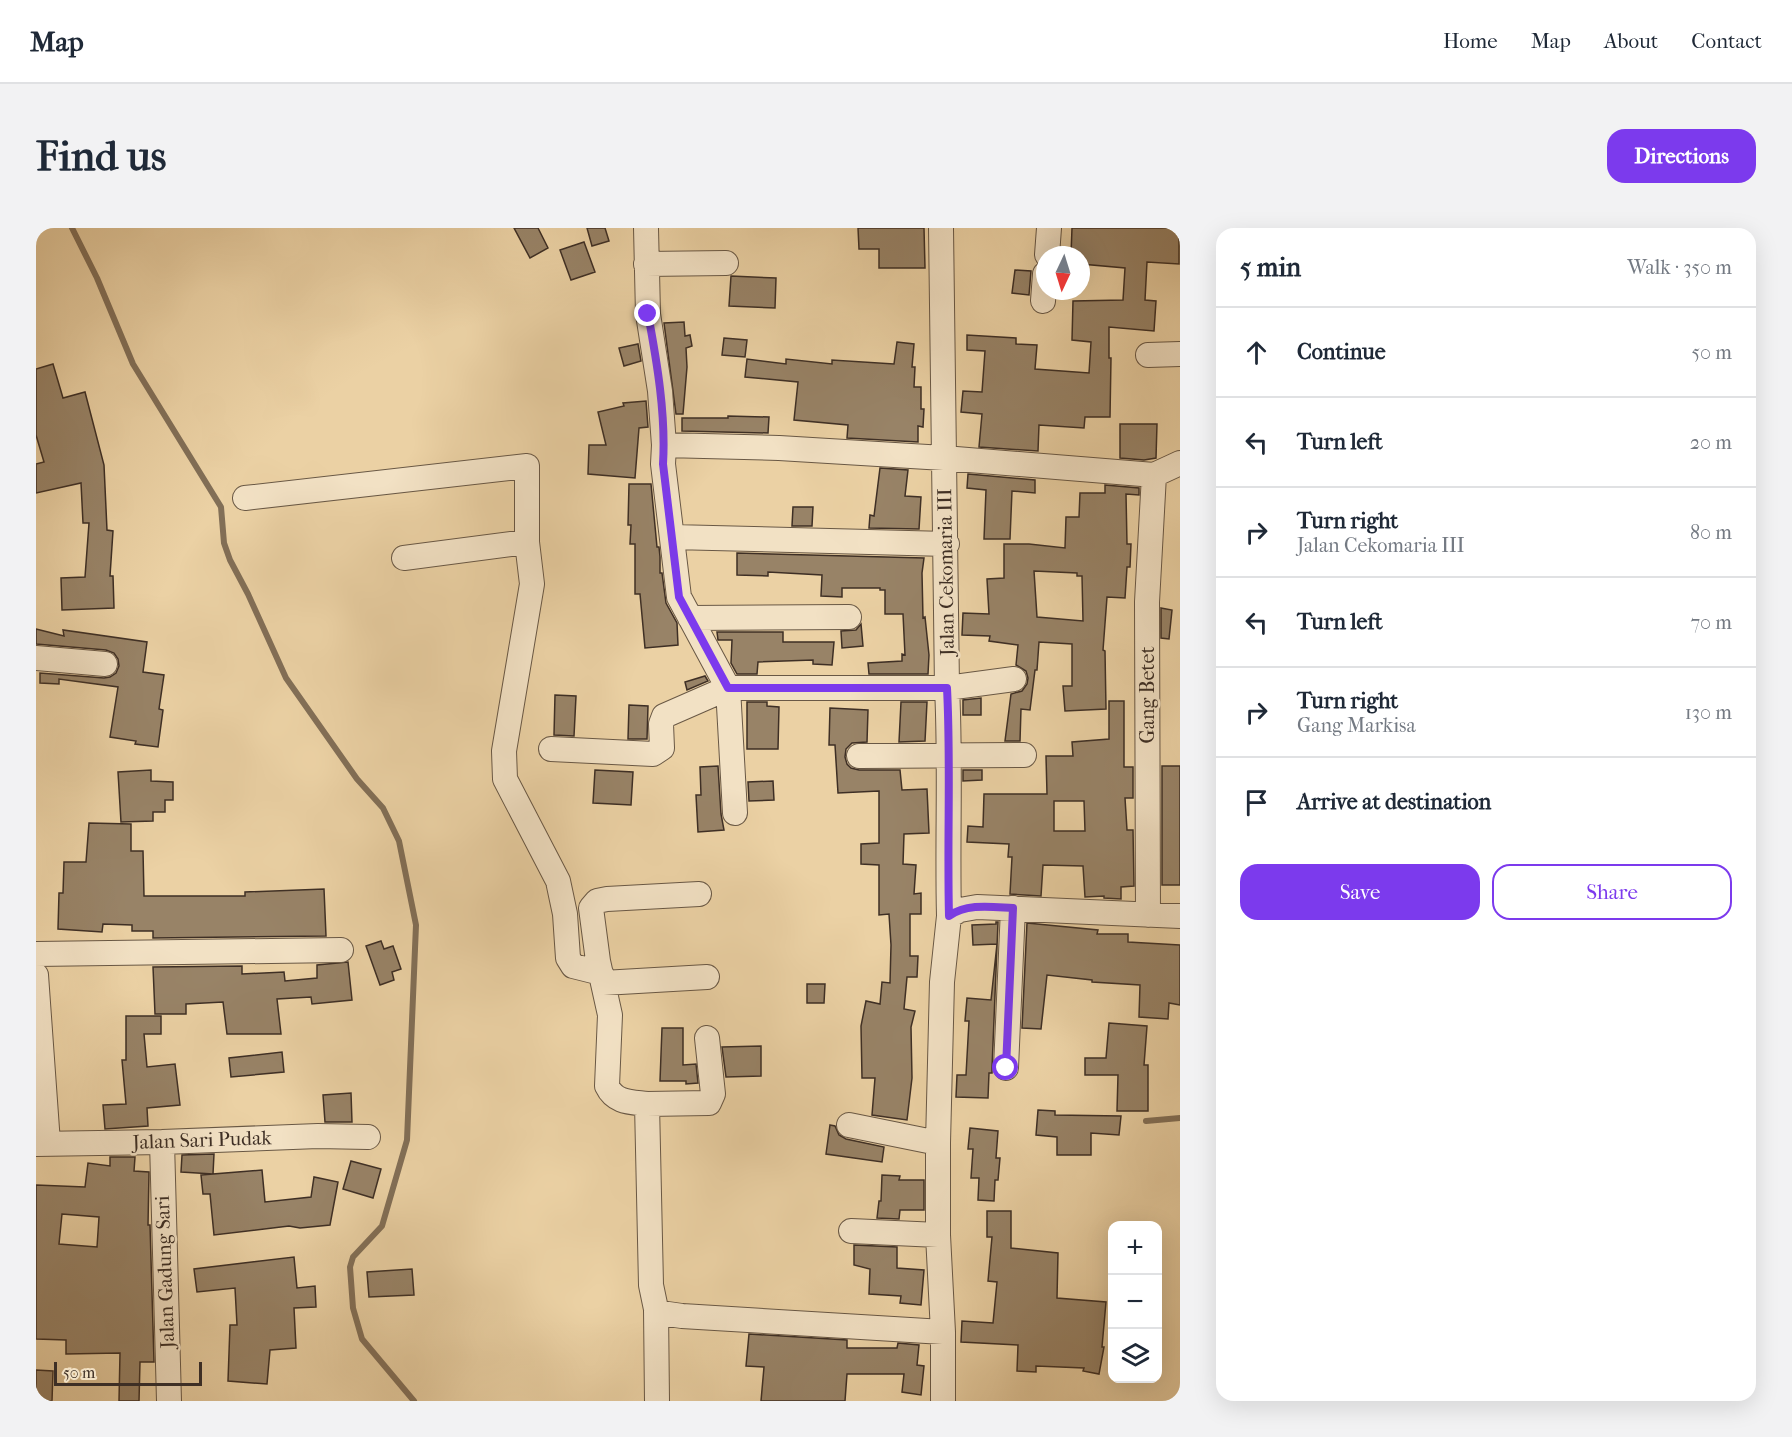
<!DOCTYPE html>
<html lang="en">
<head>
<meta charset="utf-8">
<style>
  body { margin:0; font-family:"IM FELL French Canon",serif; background:#f2f2f3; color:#1f2937 }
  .controls { position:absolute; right:18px; bottom:18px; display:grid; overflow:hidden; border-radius:12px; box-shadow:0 6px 24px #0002 }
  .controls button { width:54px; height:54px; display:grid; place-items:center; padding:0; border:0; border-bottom:2px solid #e0e1e3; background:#fff; color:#1f2937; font:30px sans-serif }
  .compass { position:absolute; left:1000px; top:18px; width:54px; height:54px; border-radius:50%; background:#fff; box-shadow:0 6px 24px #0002; rotate:184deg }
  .scale { position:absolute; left:18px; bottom:15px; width:148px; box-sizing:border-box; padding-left:6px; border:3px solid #3e2f25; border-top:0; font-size:16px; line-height:21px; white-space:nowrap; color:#3e2f25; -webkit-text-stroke:4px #f2e1c4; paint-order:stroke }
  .stop { position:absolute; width:18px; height:18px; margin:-14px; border:4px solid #7c3aed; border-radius:50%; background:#fff }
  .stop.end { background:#7c3aed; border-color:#fff; box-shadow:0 2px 6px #0008 }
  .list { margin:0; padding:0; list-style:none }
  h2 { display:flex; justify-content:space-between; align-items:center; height:78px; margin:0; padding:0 24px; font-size:26px }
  h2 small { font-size:20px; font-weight:400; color:#747a83 }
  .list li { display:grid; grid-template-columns:39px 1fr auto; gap:18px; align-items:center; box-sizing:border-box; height:90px; padding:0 24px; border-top:2px solid #e0e1e3 }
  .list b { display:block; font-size:22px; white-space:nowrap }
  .list p { margin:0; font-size:20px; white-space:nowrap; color:#747a83 }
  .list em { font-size:20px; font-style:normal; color:#747a83 }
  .actions { display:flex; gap:12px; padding:18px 24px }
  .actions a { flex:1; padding:14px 0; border:2px solid #7c3aed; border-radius:18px; text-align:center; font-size:21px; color:#7c3aed }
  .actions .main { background:#7c3aed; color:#fff }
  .icon { flex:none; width:33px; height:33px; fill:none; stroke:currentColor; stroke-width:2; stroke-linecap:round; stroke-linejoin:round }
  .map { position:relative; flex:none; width:1144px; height:1173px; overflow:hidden; border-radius:18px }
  header { display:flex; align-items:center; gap:36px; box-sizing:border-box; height:84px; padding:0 30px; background:#fff; border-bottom:2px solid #e0e1e3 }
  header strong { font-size:28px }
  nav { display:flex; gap:33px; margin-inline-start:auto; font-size:21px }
  .intro { display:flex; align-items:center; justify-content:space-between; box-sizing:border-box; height:144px; padding:0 36px }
  h1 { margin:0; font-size:42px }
  .button { padding:15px 27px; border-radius:18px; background:#7c3aed; color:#fff; font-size:21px; font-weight:700 }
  main { display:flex; gap:36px; padding:0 36px }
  aside { flex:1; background:#fff; border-radius:18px; box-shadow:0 6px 24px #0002 }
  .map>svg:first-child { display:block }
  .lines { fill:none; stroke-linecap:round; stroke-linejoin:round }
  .stream { stroke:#826f57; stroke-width:6 }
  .building { fill:#988367; stroke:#3e2f25; stroke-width:1.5; fill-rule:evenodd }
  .minor-casing { stroke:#695845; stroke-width:26 }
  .minor { stroke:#f2e1c4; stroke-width:24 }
  .route { stroke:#7c3aed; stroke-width:8 }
  .labels { text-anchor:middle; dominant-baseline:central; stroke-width:5; stroke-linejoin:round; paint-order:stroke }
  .street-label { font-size:20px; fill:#3e2f25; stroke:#f2e1c4 }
</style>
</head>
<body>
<header>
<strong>Map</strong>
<nav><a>Home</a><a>Map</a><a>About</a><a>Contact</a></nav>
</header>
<div class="intro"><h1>Find us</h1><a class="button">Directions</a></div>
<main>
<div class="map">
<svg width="1144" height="1173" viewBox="0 0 1144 1173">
  <rect width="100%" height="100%" fill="#ebd1a4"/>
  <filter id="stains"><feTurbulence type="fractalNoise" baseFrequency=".00333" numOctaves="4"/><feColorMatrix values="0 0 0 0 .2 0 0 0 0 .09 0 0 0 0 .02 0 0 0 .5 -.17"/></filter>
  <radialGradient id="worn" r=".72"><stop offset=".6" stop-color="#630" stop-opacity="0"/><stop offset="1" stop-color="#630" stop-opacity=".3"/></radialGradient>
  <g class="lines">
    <path class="stream" d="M36 0 61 50 97 136 185 279 188 315 194 332 212 366 250 450 321 551 347 580 363 613 380 697 371 912 346 998 317 1029 314 1039 317 1080 326 1111 378 1173
      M1110 893 1144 890"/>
  </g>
  <path class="building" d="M478 0H502L512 20 494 30Z
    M551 0H569L573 13 556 18Z
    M822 0H888L889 40H843V21H823Z
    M1036 0H1143V36L1111 34 1109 72 1120 73 1118 103 1073 99V130H1075L1074 189H1049L1048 200 1003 197 1002 223 943 219 946 186 925 184 927 163 946 164 949 123 931 122V107L980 110V116L1001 117 999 141 1053 145 1055 114 1036 112 1037 73 1087 72 1089 40 1045 36V27H1035Z
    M548 14 559 44 535 52 524 22Z
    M979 42 995 43 993 67 976 65Z
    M695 48 740 50 739 80 693 78Z
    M648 94 649 108 654 107 656 118 650 120 651 139 647 186H640L628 95Z
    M688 110 711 112 709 129 686 127Z
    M861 114 878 116 876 139H879L878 159H885V181H888L887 199 882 198V214L811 210 812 197 758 192 762 154 709 149 711 131 750 136V131L796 136V132L858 136Z
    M602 116 605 133 588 138 583 120Z
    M17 136 27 170 49 164 68 237 71 302 77 303 74 348H77L78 380 26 382 25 350 49 349 53 295H47L45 255 0 265V236L8 234 0 207V141Z
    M610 173 612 199 603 200 599 250 552 246 553 217H570L562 184 588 178 587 175Z
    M692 188 733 189 732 205 646 203V190H692Z
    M1084 196H1121L1120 230 1108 232 1084 230Z
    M844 240 872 242 869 268 885 269 883 301 833 300 834 287 838 288Z
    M932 246 999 252V265L976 263 974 311H948L950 262 931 260Z
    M593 256H615L621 319H623L624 329V345H626L630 375 641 395 642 417 609 420 604 366H599V316H594L595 297H592Z
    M1069 257 1103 260V267L1090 266 1091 316H1095L1094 339H1091L1089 370 1071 369 1067 422 1069 423 1070 481 1029 483 1027 458H1036V416L1003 414 1001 442H999L994 482 985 481 984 513H969L975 466 986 463 991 456 992 450 990 443 980 437 982 417 953 413 954 408 926 407 927 385 953 386 951 351 968 350V316H993L1029 320 1030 289H1043L1044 265H1069ZM998 343 1041 345V348H1046L1047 393 1001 389Z
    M757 279H777L776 298H756Z
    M701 325 888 330 886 345 887 390 889 389 893 427 892 446H833L832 435 866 433V426L869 427 867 386H849V362H844V360H806V369L785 368 786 347 732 344V348L701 347Z
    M1125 380 1136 382 1133 411 1125 410Z
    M825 396 827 418 806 420 805 403 820 402Z
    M0 401 28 408 27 402 111 414 107 444 128 447 123 481 127 482 122 519 99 516 100 513 74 509 82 459 23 451V456L4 455V445L68 450 74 449 80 445 83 438 82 431 78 425 70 422 0 416Z
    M681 404H747V414H798L796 437 777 436V432L722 434 721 446H701L695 435 696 412H682Z
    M669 448 672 453 651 462 649 454Z
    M519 467 540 468 538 508 518 507Z
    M945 470V487H927V472Z
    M1073 473H1088V539H1097V570H1089L1091 602H1097L1098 658 1085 659V671L1068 670V668L1049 669 1047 638 1007 637 1005 668 974 666 976 629H972L973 616 931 614 932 598 947 599 948 566H1011L1010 528H1037L1036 514 1073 511ZM1018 573H1048L1049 603H1018Z
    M711 474H731V478L743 479 742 521H711Z
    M865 474H891L889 513 863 514Z
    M593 477 612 478 611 511H592Z
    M794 480 832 482 831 514 816 515 810 521 809 529 811 536 815 540 823 542H864L866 562 891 561 893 605 868 606 867 636 880 637 878 666 885 665V686H874V728H882L881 749H871L868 781 879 783 875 799 876 850 871 892 836 887 839 850H826L825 798 830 773 844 776 846 754 854 755 855 717 853 686 843 687V637L825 636V616L843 615V563L802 565 799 517H793Z
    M682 538 685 586 688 602 662 604 660 567H665L664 539Z
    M1126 538H1144V657H1126Z
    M115 542V553L137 554V572H129V584H117V593L85 594 82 544Z
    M559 542 597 544 595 577 557 575Z
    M927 542H946V552L927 553Z
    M737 553 738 572 713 573 712 554Z
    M53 595 95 596V623H107L108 668H209V664L288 661 290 708 117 710V703H96V697L67 696 66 704 22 701 23 665H27L28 634H50Z
    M960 694H962L956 840V845H953L952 870 920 869 921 847H930L933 793H929L931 770 955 772 961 716 937 717 936 697 960 696Z
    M991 695 1062 702 1061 706H1092V714L1144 717V777L1133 775 1132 791 1103 789 1104 757 1056 754V752L1011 747 1005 801 986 800Z
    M345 713 348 721 357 718 365 741 356 744 358 752 344 757 330 718Z
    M312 734 316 772 276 776 275 769 241 771 245 806H191L187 774 150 776V786H119L117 739 206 738V746L248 744 249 753 281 750V737Z
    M771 756H789L788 775H771Z
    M90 788H125V806H108L111 839 139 836 144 877 111 880 112 898 69 901 67 877 90 876 86 832H90Z
    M1073 795 1111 798 1108 837H1112V883H1081L1082 847H1049V830H1070Z
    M626 800H647V837L660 836 662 855 650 856V853H624Z
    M725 818V848L690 849 686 819Z
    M246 824 248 844 195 849 193 830Z
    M315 865 316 894H289L287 867Z
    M1002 882 1019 883V887L1085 888 1083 907 1055 905V927H1021V909L1000 907Z
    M794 897 799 898 803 907 810 911 848 919 846 934 790 926Z
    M934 900 962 903 960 930H964L962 952H959L958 973 942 972 943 950H935L937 921H932Z
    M178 926 177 946 145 944 146 927Z
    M74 929H99L98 943 113 944 112 997H114L118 1134H104L103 1173H83L84 1125 30 1126V1112L0 1111V957L49 959 52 935 74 938ZM26 986 63 989 61 1019 23 1016Z
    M315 933 345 941 337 970 307 961Z
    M226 942 229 974 275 969 278 949 302 954 294 997 264 1000 253 998 178 1007 174 966H167L165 947Z
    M846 947 864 948 863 952H888V982H864L863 991 841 990 843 973H845Z
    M951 983H975V1020L1022 1025 1021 1070 1070 1074 1066 1119H1068L1063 1146 1047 1143 1048 1140 1000 1138V1144L981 1143 982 1117 925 1114 926 1093 957 1095 961 1054 952 1053 956 1009H951Z
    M818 1017 861 1019V1040L888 1042 885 1077 864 1075 865 1068 833 1066 834 1041 818 1037Z
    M258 1029 261 1060 279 1058 280 1079 258 1080 260 1120 234 1122 231 1156 192 1153 194 1097H201L199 1060 161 1064 158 1041Z
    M376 1041 378 1067 333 1069 331 1044Z
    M713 1106 811 1112V1120H861L862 1115 883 1117 881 1137 888 1138 885 1167 866 1164 868 1146H811L809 1173H725L728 1139 710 1138Z
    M0 1142 17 1143 16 1173H0Z"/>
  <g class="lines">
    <defs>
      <path id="minor" d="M610 0 612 86 624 163 628 217 627 236 643 369 692 460 699 585
        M905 0 911 460C915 536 911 612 913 688
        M1011 27 1013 0
        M610 36 690 35
        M1007 73 1009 46
        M1112 127 1144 126
        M628 217 743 220 908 230 1118 247 1144 235
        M209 270 491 238V314L496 356 468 523 469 551 522 653 529 686 532 730 537 738 565 745
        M636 309 911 316
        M368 330 491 314
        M654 390 813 389
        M0 430 69 436
        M515 521 617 526 626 520 625 496 628 488 692 460H911L978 451
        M823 528 988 527
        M663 666 571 671 561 673 555 680 562 733 574 787 571 858C579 875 595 874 611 876L615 1057 620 1081 625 1085 646 1088 907 1104
        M1112 687 1111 374 1118 247
        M0 726 305 722
        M0 747 12 915
        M567 755 671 749
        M970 840 977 680
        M611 876 673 875 677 866 671 810
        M813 897 902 915
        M126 914 133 1173
        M0 916 126 914 282 908 332 909
        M815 1003 902 1007
        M620 1081 621 1173
        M907 1173V1104L902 1007V915L906 754 913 688 924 682 941 679 1144 688"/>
    </defs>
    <use href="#minor" class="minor-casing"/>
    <use href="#minor" class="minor"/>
  </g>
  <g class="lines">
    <path class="route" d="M612 86C621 134 630 187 627 236L643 369 692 460H911C915 536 911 612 913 688 931 675 956 679 977 680L970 840"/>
  </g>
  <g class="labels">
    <g class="street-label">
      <text transform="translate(910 344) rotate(-91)">Jalan Cekomaria III</text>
      <text transform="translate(1111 467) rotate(-90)">Gang Betet</text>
      <text transform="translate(166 912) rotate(-2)">Jalan Sari Pudak</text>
      <text transform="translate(129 1044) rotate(-92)">Jalan Gadung Sari</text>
    </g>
  </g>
  <rect width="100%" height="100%" filter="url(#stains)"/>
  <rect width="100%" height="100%" fill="url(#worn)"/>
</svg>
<div class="controls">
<button>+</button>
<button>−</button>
<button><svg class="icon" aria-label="layers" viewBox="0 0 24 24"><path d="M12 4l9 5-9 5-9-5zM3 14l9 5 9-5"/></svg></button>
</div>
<svg class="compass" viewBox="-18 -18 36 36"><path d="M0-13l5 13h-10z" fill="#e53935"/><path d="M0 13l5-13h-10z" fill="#747a83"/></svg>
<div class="scale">50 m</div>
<div class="stop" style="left:970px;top:840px"></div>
<div class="stop end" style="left:612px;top:86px"></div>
</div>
<aside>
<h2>5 min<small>Walk · 350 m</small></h2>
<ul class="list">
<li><svg class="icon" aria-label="ahead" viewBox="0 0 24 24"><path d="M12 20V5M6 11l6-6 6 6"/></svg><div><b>Continue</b></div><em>50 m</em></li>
<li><svg class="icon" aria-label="left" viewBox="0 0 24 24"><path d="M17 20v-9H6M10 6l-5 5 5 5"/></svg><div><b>Turn left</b></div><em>20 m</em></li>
<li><svg class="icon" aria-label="right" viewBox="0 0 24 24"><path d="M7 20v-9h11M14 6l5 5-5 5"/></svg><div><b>Turn right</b><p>Jalan Cekomaria III</p></div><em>80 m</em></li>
<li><svg class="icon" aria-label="left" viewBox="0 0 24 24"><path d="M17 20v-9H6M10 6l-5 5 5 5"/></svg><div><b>Turn left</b></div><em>70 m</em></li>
<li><svg class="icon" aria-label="right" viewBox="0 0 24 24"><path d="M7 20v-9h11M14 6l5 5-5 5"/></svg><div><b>Turn right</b><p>Gang Markisa</p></div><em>130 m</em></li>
<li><svg class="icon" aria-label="arrive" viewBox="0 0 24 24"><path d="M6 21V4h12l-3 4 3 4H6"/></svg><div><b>Arrive at destination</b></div></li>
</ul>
<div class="actions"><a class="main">Save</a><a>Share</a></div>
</aside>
</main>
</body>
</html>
